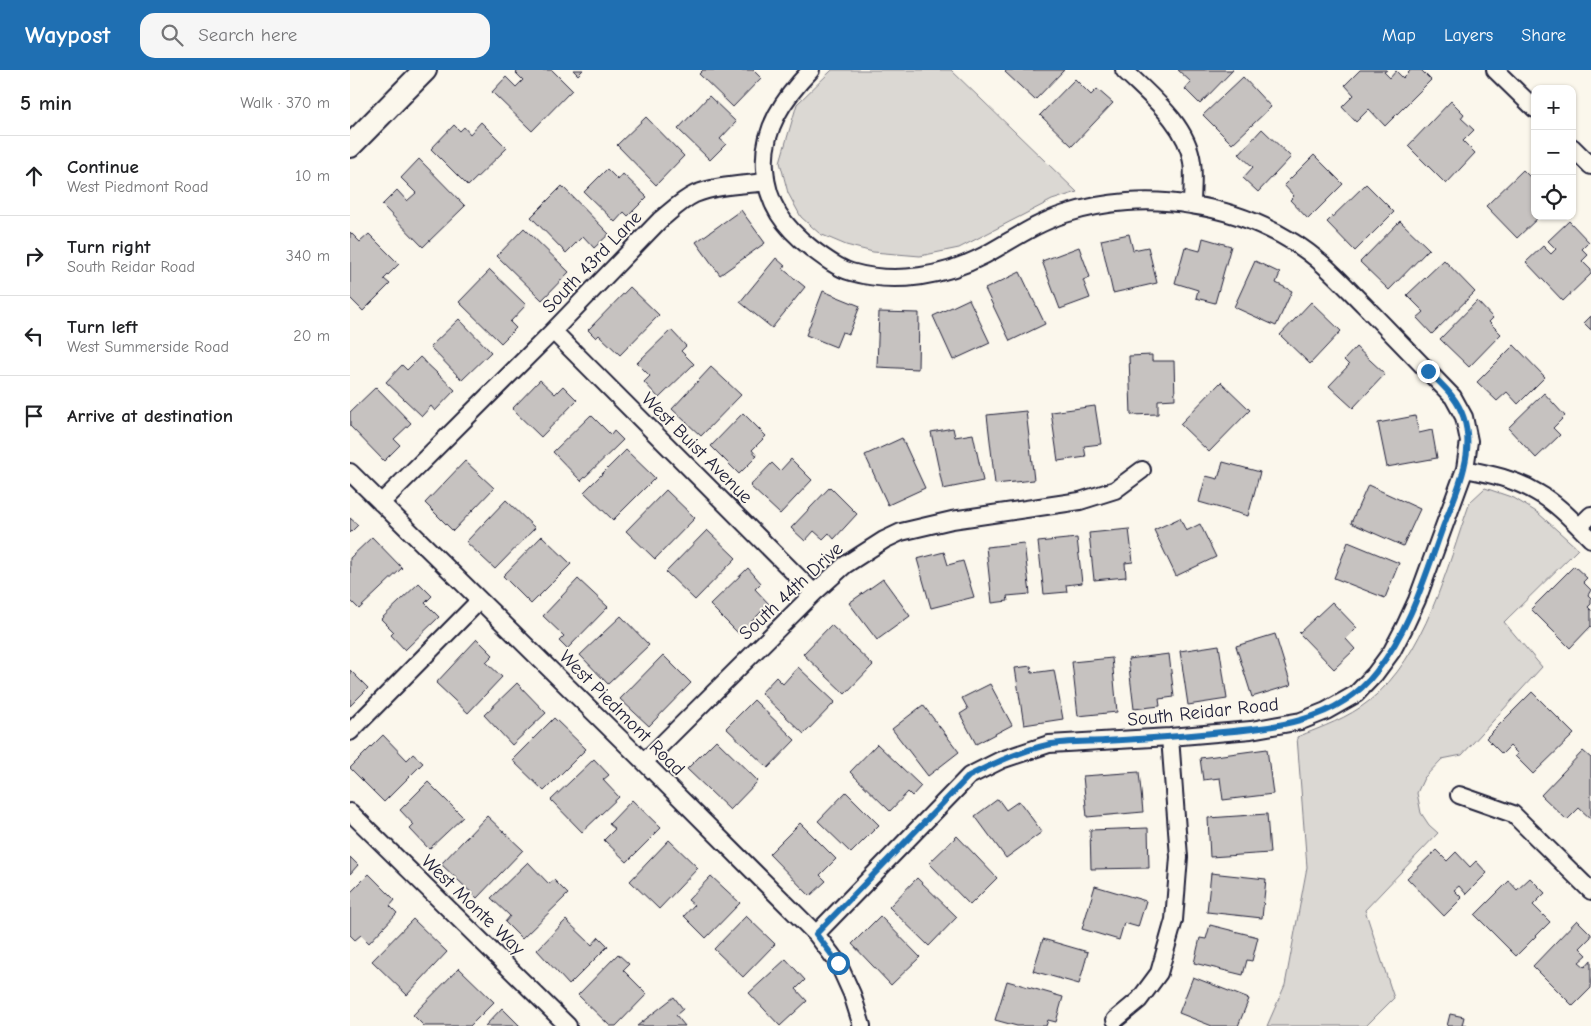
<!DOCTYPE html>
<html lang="en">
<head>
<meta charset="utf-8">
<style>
  body { margin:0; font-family:"Comic Neue",sans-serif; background:#f6f6f6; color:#202124 }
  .controls { position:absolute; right:15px; top:15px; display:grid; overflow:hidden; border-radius:10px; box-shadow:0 1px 4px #0004 }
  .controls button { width:45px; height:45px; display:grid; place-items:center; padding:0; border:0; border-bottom:1px solid #e0e0e0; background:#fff; color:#202124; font:25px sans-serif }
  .stop { position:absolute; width:15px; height:15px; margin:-11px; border:4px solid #1f6fb2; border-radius:50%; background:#fff }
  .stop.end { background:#1f6fb2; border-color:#fff; box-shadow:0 1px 5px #0008 }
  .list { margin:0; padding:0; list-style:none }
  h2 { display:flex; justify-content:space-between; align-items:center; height:65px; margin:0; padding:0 20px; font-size:21px }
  h2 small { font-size:16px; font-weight:400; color:#757577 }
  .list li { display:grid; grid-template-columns:32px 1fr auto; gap:15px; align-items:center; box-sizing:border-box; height:80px; padding:0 20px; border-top:1px solid #e0e0e0 }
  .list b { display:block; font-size:19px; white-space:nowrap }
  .list p { margin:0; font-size:16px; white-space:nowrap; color:#757577 }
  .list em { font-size:16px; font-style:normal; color:#757577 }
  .icon { flex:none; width:28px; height:28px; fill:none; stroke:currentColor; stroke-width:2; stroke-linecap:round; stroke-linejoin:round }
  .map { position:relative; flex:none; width:1241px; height:956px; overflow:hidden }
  header { display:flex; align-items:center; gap:30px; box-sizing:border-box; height:70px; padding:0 25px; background:#1f6fb2; color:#fff }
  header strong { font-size:24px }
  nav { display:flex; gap:28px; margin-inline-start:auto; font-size:18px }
  .search { width:350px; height:45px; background:#f6f6f6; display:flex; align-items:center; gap:12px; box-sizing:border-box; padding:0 18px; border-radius:15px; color:#757577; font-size:19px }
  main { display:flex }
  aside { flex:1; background:#fff }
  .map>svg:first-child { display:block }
  .green { fill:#dbd8d3; stroke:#7e7d87 }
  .building { fill:#c6c2c0; stroke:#22223b }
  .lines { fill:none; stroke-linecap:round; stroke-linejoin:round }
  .street-casing { stroke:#22223b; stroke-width:20 }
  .secondary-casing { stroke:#22223b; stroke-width:26 }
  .street { stroke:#fbf7ec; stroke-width:16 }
  .secondary { stroke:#fbf7ec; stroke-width:22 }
  .route { stroke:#1f6fb2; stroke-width:6 }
  .labels { text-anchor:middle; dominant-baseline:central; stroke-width:4; stroke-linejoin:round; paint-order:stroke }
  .street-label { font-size:19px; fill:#22223b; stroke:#fbf7ec }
</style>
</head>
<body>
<header>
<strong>Waypost</strong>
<div class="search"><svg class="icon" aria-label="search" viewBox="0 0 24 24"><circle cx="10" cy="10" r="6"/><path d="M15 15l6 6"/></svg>Search here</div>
<nav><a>Map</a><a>Layers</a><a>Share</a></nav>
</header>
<main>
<aside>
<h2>5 min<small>Walk · 370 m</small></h2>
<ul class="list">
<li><svg class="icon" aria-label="ahead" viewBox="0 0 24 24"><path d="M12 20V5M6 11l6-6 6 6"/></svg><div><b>Continue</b><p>West Piedmont Road</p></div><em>10 m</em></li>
<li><svg class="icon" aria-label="right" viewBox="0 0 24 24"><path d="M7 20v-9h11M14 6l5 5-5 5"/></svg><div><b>Turn right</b><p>South Reidar Road</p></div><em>340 m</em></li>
<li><svg class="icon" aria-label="left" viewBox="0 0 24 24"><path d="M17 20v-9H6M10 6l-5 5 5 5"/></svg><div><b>Turn left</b><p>West Summerside Road</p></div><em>20 m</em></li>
<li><svg class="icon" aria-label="arrive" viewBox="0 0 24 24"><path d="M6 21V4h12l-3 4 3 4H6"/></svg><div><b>Arrive at destination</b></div></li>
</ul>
</aside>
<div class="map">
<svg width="1241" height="956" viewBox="0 0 1241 956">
  <rect width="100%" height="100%" fill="#fbf7ec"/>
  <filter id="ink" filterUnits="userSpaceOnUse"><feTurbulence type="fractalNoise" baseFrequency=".02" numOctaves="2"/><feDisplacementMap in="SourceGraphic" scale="10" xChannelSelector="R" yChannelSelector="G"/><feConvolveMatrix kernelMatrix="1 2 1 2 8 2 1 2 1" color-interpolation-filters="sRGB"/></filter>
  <g filter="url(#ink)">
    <path class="green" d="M482 0H601L727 122 702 130 609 178 570 186 523 182 496 175 470 164 451 147 438 123 430 92 447 34Z
      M1135 418 1164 428 1188 443 1228 479 1154 552 1192 597 1112 685 1092 689 1074 708 1067 723 1071 743 1079 755 1088 763 1015 840 1044 928 1016 956H917L935 915 957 797 947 667C972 657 998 648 1019 631 1075 587 1097 497 1120 432Z"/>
    <path class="building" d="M169 0H202L222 20 182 61 142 22 156 7 166 17 173 10 166 3Z
      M223 0H233L228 5Z
      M353 0H403L411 8 383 37 349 4Z
      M657 0H714L685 30 655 2Z
      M828 0H883L850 34 835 19 841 12Z
      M1010 0H1037L1034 2 1040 8 1046 1 1053 8 1061 0H1071L1081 10 1035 56 1019 39 1006 52 992 37 1004 25 995 15Z
      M893 7 921 37 882 74 853 45Z
      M725 9 741 25 747 19 763 33 722 76 690 45Z
      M359 26 386 52 370 69 376 74 360 90 328 59Z
      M1101 31 1114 44 1111 48 1124 60 1113 71 1125 83 1096 114 1058 76Z
      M296 47 334 86 306 115 267 75Z
      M131 52 157 78 118 116 81 79 104 55 110 61 114 57 120 64Z
      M912 59 941 87 908 122 893 108 903 97 889 84Z
      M964 85 993 114 958 149 940 130 944 126 934 115Z
      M69 89 115 136 73 177 32 135 47 120 57 131 66 123 51 108Z
      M257 99 268 110 273 104 297 127 278 146 274 142 265 152 234 122Z
      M1173 100 1185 112V146H1190L1167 168 1136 136Z
      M1016 114 1044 142 1005 181 977 152Z
      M212 116 259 164 244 178 233 166 216 183 181 147Z
      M391 140 415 173 370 205 346 172Z
      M1050 151 1079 179 1039 220 1010 192Z
      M1219 151 1239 172 1232 179 1238 185 1232 191 1241 200V204L1213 231 1176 192 1193 176 1201 184 1206 179 1198 171Z
      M174 158 219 202 192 230 147 186Z
      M0 162 10 172 19 164 49 194 34 209 40 214 13 241 0 228Z
      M779 164 783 180 798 177 807 213 763 223 751 170Z
      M853 168 881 176 865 233 846 228 848 220 825 213 835 177 850 181Z
      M729 177 740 207 733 210 740 228 710 239 692 191Z
      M426 188 435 196 433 199 455 217 422 258 390 232Z
      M1094 190 1125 222 1082 264 1067 248 1074 242 1057 225Z
      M905 191 930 203 926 213 942 221 926 256 884 237Z
      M140 200 176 235 160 252 166 258 151 273 109 232Z
      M670 202 695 254 660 271 635 219Z
      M280 217 309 245 270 285 249 265 246 268 238 260Z
      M473 221 510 236 499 264 492 262 486 277 456 265Z
      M619 229 640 273 603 290 583 246Z
      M1127 231 1143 248 1139 252 1151 264 1119 297 1090 269Z
      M961 232 991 261 960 294 930 265Z
      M529 242 569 243 568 299 527 297Z
      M1241 246V260L1234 253Z
      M109 249 141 282 112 310 80 277Z
      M321 260 336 276 331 281 344 294 309 328 294 312 300 306 287 293Z
      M1164 275 1195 307 1168 334 1157 322 1147 331 1127 312Z
      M1006 277 1035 304 1003 338 979 316 999 295 994 290Z
      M802 285V291H824L825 329 808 330V344L781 345 779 286Z
      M70 287 105 320 85 341 81 336 72 346 36 312 52 295 57 300Z
      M361 297 391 325 351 366 322 339Z
      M190 310 205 324 213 316 227 330 191 367 162 339Z
      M871 312 900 340 859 382 830 354Z
      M26 317 61 353 44 369 50 375 34 391 0 356V342Z
      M1194 323 1215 346 1203 358 1210 365 1186 388 1158 358Z
      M745 336 751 374 734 376 736 387 708 391 701 342Z
      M676 341 684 410 645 414 637 345Z
      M393 343 416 366 402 380 407 386 389 404 361 376Z
      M241 345 261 365 264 361 273 370 231 411 203 382Z
      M1065 346 1069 363 1082 360 1087 388 1037 397 1028 353Z
      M603 358 605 367 623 364 633 411 593 419 581 362Z
      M552 368 575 418 538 435 515 385Z
      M276 380 305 408 263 450 234 422Z
      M441 389 462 410 430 444 400 416 422 393 430 401Z
      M115 391 144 418 103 461 75 433Z
      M873 392 910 402 898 446 849 432 856 406 868 409Z
      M1018 415 1070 439 1053 476 1001 453Z
      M480 417 507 444 484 469 479 463 473 469 464 461 455 471 441 458Z
      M316 420 345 448 305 489 276 461Z
      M156 430 185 458 145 499 116 472Z
      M0 448 8 455 0 463Z
      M830 448 836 461 850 454 866 487 826 506 804 460Z
      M779 459 783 492 775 493 776 507 744 510 739 463Z
      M357 460 386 488 345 530 316 502Z
      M192 466 221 494 181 534 153 506Z
      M22 467 52 498 9 539 0 530V488Z
      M727 468 732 513 716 515 717 522 694 524 688 472Z
      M998 472 1049 493 1035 528 984 508Z
      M674 473 680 524 657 526 658 531 642 533 636 477Z
      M594 482 598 495 613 491 624 527 581 538 567 489Z
      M1224 496 1237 508 1233 512 1241 520 1238 525 1241 528V534L1238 537 1241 540V556L1220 578 1181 539Z
      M398 498 411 513 405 519 419 534 389 564 360 535Z
      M228 509 258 537 217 579 209 571 214 566 193 546Z
      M533 509 560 546 527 570 499 533Z
      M69 513 82 526 75 533 89 547 55 580 41 565 44 562 31 549Z
      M982 532 1007 558 996 569 1005 579 984 599 949 563Z
      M271 546 299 575 258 614 230 585Z
      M481 555 523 595 495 624 453 584Z
      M925 564 941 615 902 627 886 576Z
      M127 569 143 585 136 592 152 607 118 643 86 613Z
      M869 575 877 629 838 635 830 581Z
      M819 584 824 627 809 629 810 636 784 639 778 589Z
      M313 585 341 613 299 656 270 629Z
      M762 588 767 642 728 646 722 592Z
      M681 596 682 603 704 600 713 649 674 655 665 598Z
      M448 597 485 632 454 664 411 623 426 607 433 614Z
      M0 600 18 618 0 636Z
      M167 613 196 643 162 675 134 645Z
      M640 614 662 655 626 674 610 644 618 639 612 628Z
      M1182 622 1224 664 1183 704 1165 686 1168 684 1160 676 1152 684 1136 668Z
      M404 630 445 670 418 698 376 658Z
      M573 635 609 682 578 706 542 659Z
      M204 648 236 679 194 721 162 690Z
      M33 665 57 690 63 684 73 693 34 732 0 698Z
      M366 670 408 711 380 740 337 699Z
      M527 674 571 716 562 726 558 722 540 741 500 702Z
      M917 679 923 724 873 730 870 708 853 710 850 688Z
      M1233 681 1241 688V749L1229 738 1217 750 1191 725Z
      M244 689 259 705 253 710 269 727 232 762 201 730Z
      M789 702 793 742 737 747 733 706Z
      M78 712 113 747 79 779 60 759 64 755 50 740Z
      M496 722 529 755 501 783 468 751Z
      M648 729 656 740 669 731 692 762 656 788 625 746Z
      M282 730 311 758 277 792 254 770 265 759 259 754Z
      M917 744 920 783 860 787 858 748Z
      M137 746 173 780 127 828 91 794Z
      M450 753 486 789 470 805 476 811 460 826 419 784Z
      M798 758 799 798 741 799 740 760Z
      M607 766 647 808 620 835 579 793Z
      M319 770 348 798 309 839 280 811Z
      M1086 780 1097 791 1106 782 1120 797 1126 791 1137 803 1116 824 1109 816 1104 820 1112 828 1094 846 1057 808Z
      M0 787 8 795 0 804Z
      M178 792 199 814 204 810 218 824 172 869 155 852 160 846 141 828Z
      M861 803 916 809 912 848 857 842Z
      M19 804 45 830 40 836 47 843 19 873 11 865 5 870 0 865V823Z
      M361 806 390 833 356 868 334 846 344 835 338 830Z
      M567 808 607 847 579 876 539 837Z
      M1180 808 1195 823 1183 835 1200 852 1166 886 1125 845 1159 811 1167 820Z
      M745 816 796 831 788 857 774 853 769 870 732 859Z
      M396 846 425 874 393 907 364 879Z
      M530 846 570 887 541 915 502 874Z
      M63 849 97 882 57 925 22 891Z
      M216 850 242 875 249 867 258 876 219 915 187 880Z
      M1227 850 1241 864V867L1230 878 1237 885 1229 892 1235 897 1241 890V918L1223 936 1183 896Z
      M860 855 908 867 902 891 897 890 893 905 844 893 850 868 856 869Z
      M693 869 738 882 729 914 683 901Z
      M268 884 279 894 273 900 297 924 266 956H260L228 925Z
      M436 889 455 910 446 919 457 931 430 956 399 923Z
      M109 898 144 932 120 956H74L63 945Z
      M843 907 899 929 888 956H862L829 943Z
      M657 911 713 927 706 952 698 950 696 956H667L645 950Z
      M324 927 333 939 326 945 335 956H287Z
      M152 938 170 956H135Z
      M1100 944 1114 947 1112 955 1117 956H1097Z"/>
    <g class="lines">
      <defs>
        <path id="street" d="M461 0C434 28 412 59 415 99 417 134 434 157 461 178 473 187 487 198 501 202 546 215 595 206 635 185 661 171 686 153 715 144 755 131 800 128 841 135 877 140 912 153 943 172 970 188 992 213 1014 235 1043 265 1073 296 1103 327L1114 347 1119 371 1115 399 1067 530 1054 558 1042 581 1025 604 1006 624 976 641 951 651 901 660 820 667 699 674 651 690 619 706 466 864
          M774 0C799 25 837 54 842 92 844 106 842 121 842 135
          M1145 0 1185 39
          M1222 77 1241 96
          M203 261 464 523
          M1115 399C1140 404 1165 409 1188 423 1208 434 1225 453 1241 469
          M0 402 294 692 466 864 488 893 502 924 512 956
          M31 433 203 261 310 150C321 141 332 130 345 124 367 115 393 115 416 112
          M1229 457 1241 445
          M0 662 129 531
          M294 692 464 523 495 495 534 470 551 462 602 450 730 431 765 420 792 400
          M1109 725 1163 744 1241 821
          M0 742 218 956
          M765 950 789 930 809 903 824 850 829 787 820 667"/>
        <path id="secondary" d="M0 76 75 0"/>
      </defs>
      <use href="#street" class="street-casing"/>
      <use href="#secondary" class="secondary-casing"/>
      <use href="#street" class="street"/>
      <use href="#secondary" class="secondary"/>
    </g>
  </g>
  <g class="lines" filter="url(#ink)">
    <path class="route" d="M488 893 466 864 619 706C644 693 670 681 697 675 715 671 736 672 755 671 791 669 826 667 862 663 921 658 987 653 1026 602 1060 559 1075 507 1093 457 1109 415 1134 367 1102 326 1095 317 1086 309 1078 301"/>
  </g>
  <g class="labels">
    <g class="street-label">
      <text transform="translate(242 192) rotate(-46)">South 43rd Lane</text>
      <text transform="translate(347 378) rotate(45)">West Buist Avenue</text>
      <text transform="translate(441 521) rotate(-43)">South 44th Drive</text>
      <text transform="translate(853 642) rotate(-6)">South Reidar Road</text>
      <text transform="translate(272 643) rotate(45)">West Piedmont Road</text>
      <text transform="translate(123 835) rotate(44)">West Monte Way</text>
    </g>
  </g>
</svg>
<div class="controls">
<button>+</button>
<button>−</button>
<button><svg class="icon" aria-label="locate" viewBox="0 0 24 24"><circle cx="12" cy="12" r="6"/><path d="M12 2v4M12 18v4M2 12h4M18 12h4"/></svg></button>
</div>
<div class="stop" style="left:488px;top:893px"></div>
<div class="stop end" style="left:1078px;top:301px"></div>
</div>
</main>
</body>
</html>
